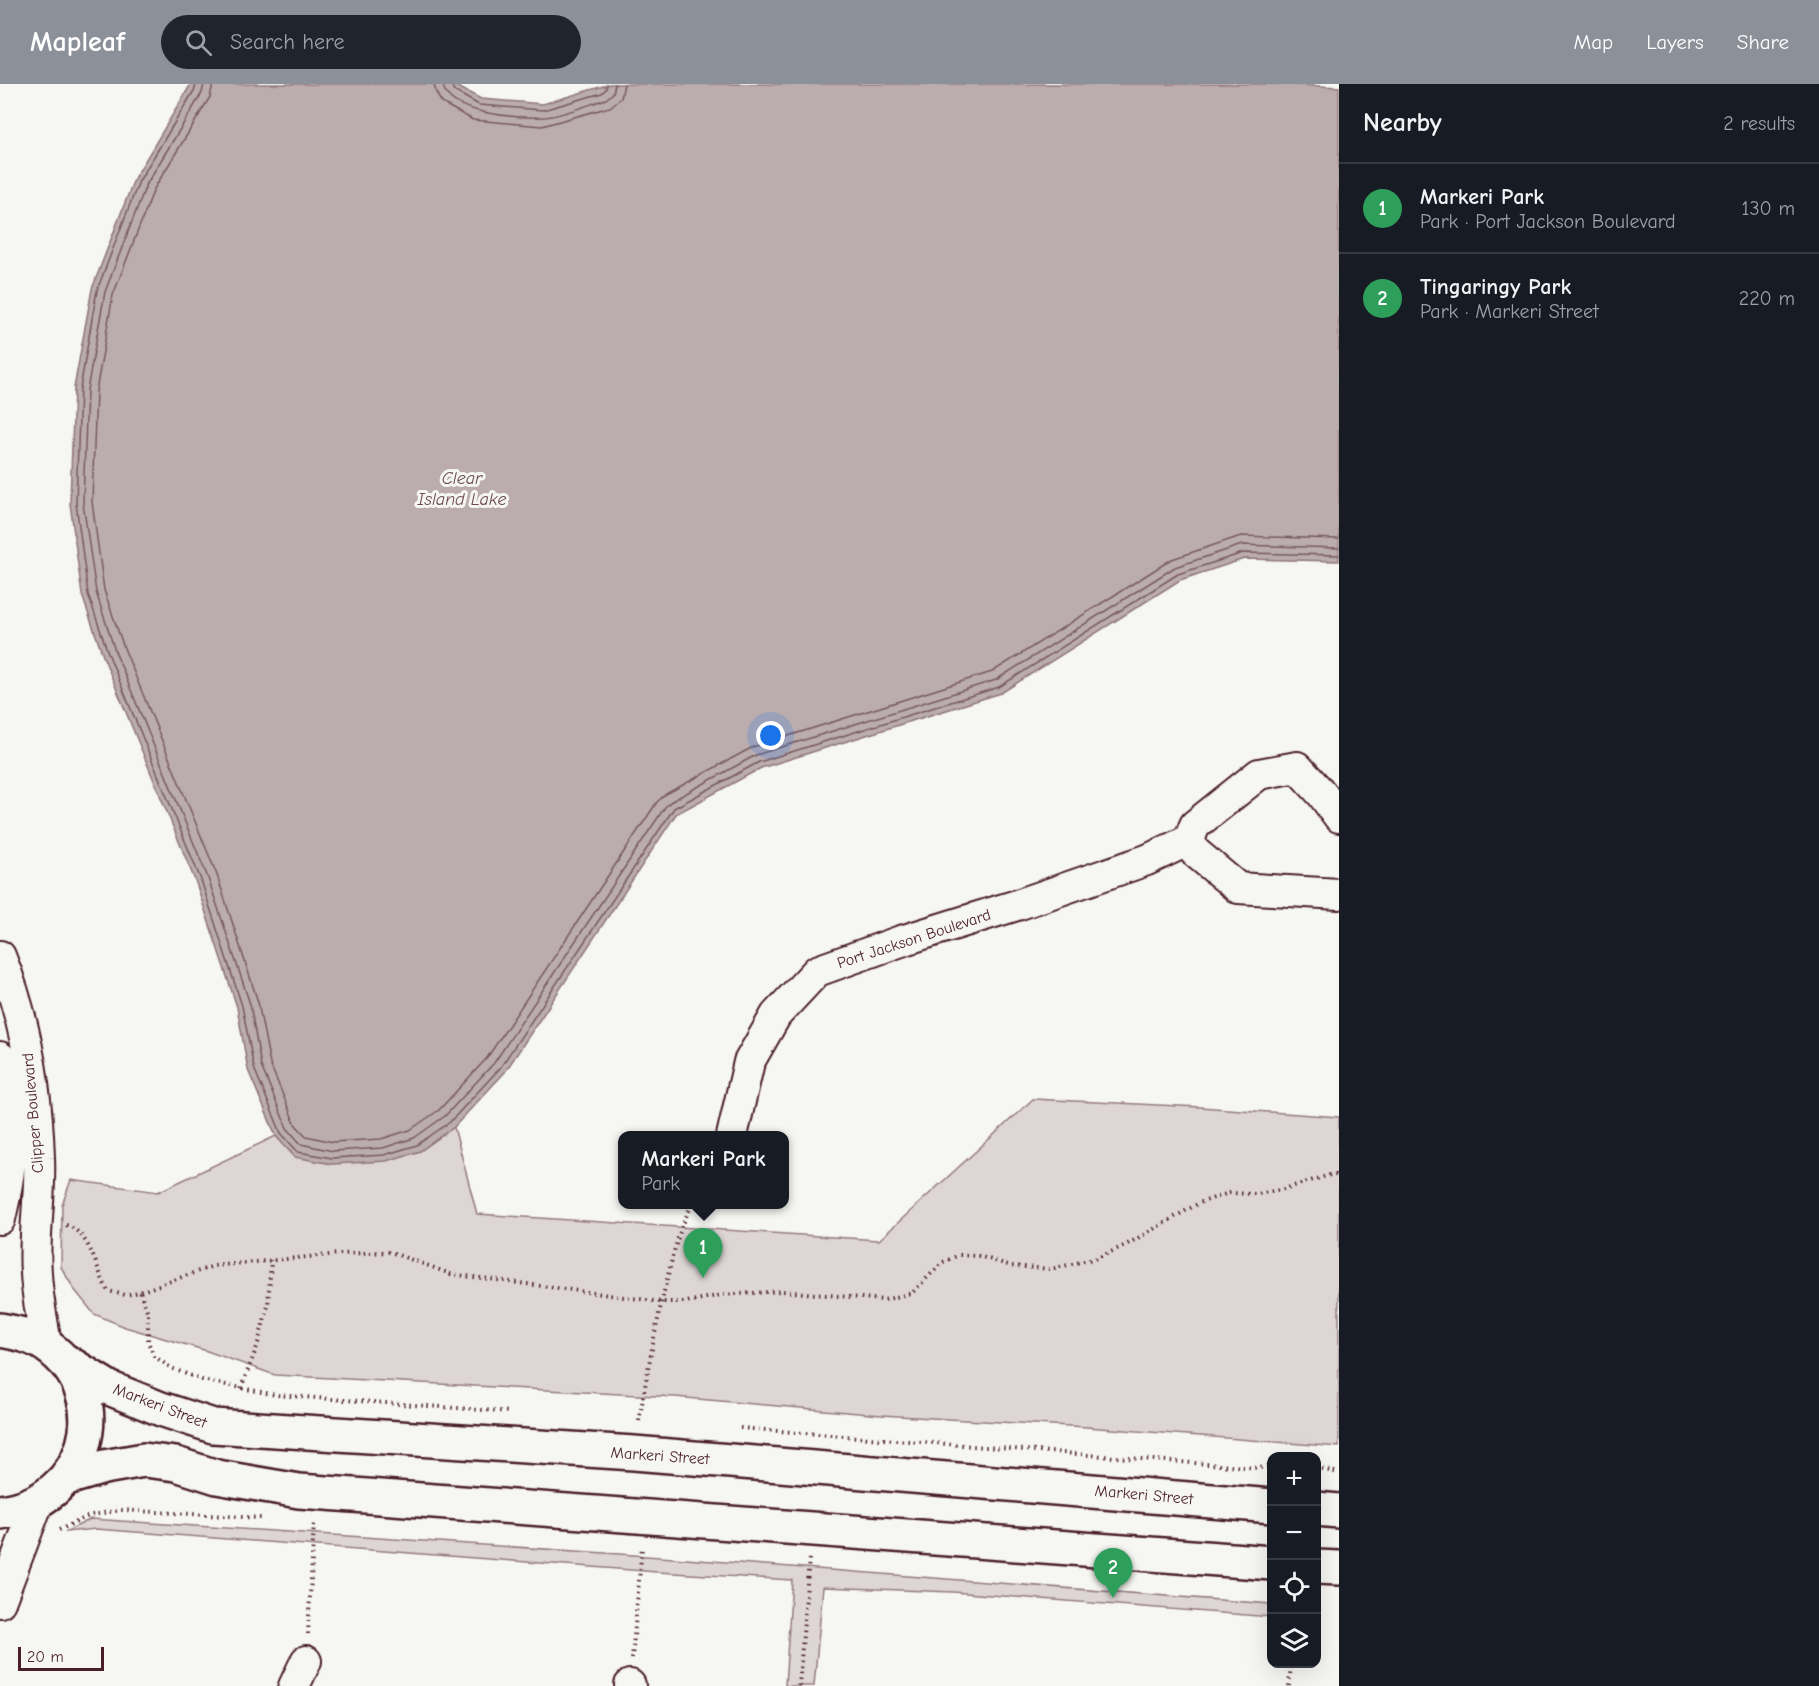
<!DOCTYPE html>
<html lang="en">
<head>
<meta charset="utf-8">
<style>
  body { margin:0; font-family:"Comic Neue",sans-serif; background:#20242c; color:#f1f3f6 }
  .controls { position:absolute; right:18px; bottom:18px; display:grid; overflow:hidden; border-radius:12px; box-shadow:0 6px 24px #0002 }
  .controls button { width:54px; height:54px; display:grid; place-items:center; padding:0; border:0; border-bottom:2px solid #363941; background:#171b24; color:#f1f3f6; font:30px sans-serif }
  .scale { position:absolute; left:18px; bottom:15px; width:86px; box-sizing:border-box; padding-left:6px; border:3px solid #4a1f2b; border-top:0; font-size:16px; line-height:21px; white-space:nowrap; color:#4a1f2b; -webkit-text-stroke:4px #f6f6f2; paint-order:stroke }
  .you { position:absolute; left:771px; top:652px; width:21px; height:21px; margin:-15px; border:4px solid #fff; border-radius:50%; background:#1a73e8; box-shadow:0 0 0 9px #1a73e833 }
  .badge { display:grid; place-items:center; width:39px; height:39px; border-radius:50%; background:#8c9099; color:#fff; font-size:20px; font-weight:700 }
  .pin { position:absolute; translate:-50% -50px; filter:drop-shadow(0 2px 3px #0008) }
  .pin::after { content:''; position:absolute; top:32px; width:21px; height:18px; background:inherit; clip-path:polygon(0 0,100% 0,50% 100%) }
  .popup { position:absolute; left:618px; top:1047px; width:171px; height:78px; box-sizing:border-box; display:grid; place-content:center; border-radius:12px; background:#171b24; filter:drop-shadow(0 2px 4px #0005); font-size:20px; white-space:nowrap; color:#9ea1a6 }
  .popup b { font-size:22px; color:#f1f3f6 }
  .popup::after { content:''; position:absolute; left:50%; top:100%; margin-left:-12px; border:12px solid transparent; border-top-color:#171b24 }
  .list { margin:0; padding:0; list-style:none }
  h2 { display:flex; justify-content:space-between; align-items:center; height:78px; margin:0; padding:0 24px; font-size:26px }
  h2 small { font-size:20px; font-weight:400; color:#9ea1a6 }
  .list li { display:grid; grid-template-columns:39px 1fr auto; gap:18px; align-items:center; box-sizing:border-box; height:90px; padding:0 24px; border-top:2px solid #363941 }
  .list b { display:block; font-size:22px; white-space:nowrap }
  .list p { margin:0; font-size:20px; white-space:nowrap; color:#9ea1a6 }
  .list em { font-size:20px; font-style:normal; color:#9ea1a6 }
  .icon { flex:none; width:33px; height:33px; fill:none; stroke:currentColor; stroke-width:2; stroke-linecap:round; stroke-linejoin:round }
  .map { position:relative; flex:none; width:1339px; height:1602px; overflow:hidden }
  header { display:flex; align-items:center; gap:36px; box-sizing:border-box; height:84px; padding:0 30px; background:#8c9099; color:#fff }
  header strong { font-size:28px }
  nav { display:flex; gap:33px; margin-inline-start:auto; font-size:21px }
  .search { width:420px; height:54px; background:#20242c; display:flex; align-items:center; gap:15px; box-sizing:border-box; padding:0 21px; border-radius:33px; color:#9ea1a6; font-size:22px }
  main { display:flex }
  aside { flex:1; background:#171b24 }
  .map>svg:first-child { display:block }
  .green { fill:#ddd6d5; stroke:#947a80; stroke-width:1.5 }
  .water { fill:#bbadae; stroke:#8e747a; stroke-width:1.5 }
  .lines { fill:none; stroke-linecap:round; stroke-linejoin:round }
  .shore { stroke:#77585f; stroke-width:1.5 }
  .street-casing { stroke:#4a1f2b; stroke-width:34 }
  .secondary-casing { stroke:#4a1f2b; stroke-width:38 }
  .path { stroke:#4a1f2b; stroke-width:4; stroke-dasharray:1.5 4.5; stroke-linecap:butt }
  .street { stroke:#f6f6f2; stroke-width:30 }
  .secondary { stroke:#f6f6f2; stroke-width:33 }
  .labels { text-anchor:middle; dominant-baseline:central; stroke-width:6; stroke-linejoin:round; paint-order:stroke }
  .street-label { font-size:16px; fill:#4a1f2b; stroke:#f6f6f2 }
  .water-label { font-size:18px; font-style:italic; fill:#6c4a52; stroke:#f6f6f2 }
</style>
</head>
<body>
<header>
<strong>Mapleaf</strong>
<div class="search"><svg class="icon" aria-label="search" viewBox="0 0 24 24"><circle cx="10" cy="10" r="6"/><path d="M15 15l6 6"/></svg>Search here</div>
<nav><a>Map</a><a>Layers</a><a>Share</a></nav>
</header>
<main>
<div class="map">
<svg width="1339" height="1602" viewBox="0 0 1339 1602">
  <rect width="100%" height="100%" fill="#f6f6f2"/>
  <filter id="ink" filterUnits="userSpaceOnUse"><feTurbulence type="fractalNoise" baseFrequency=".0167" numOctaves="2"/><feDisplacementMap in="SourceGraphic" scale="12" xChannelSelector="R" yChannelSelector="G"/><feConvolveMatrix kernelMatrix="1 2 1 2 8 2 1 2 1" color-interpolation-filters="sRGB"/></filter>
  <g filter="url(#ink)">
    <path class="green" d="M1033 1015 1200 1023 1339 1033V1363L1087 1343 881 1331 675 1313 275 1291 204 1266 125 1243 94 1230 74 1205 61 1183 62 1121 71 1096 158 1108 276 1052 295 1073 388 1076 420 1067 454 1043 477 1130 879 1156Z
      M91 1435 620 1470 1271 1520V1533L953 1508 823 1503 814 1602H785L792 1496 657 1488 96 1445 65 1448Z"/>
    <path class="water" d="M191 0H452L481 15 543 20 610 0H1277L1339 3V477L1244 475 1180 496 1001 609 761 684 676 730 505 988 454 1043 420 1067 386 1077 332 1080 295 1073 276 1052 248 986 237 923 196 799 103 572 82 511 70 419 74 304 92 205 134 95Z"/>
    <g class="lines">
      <path class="shore" d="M196 0 195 5 139 97 97 206 80 305 76 419 88 510 108 569 201 796 242 922 254 984 281 1049 298 1068 332 1074 384 1071 417 1061 450 1038 500 984 674 724 759 678 999 603 1178 490 1243 469 1339 471
        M204 0 202 9 146 101 105 208 87 306 83 419 96 508 115 567 208 794 250 920 261 982 287 1044 301 1060 333 1067 383 1064 414 1054 445 1032 494 979 665 723 670 718 756 671 996 596 1175 483 1242 461 1339 464
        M213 0 210 13 154 105 113 211 96 307 92 418 104 506 124 564 217 791 258 918 270 980 295 1040 306 1052 333 1058 381 1055 410 1046 439 1026 487 974 657 718 666 710 753 663 992 588 1172 475 1241 452 1339 455
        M434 0 436 9 442 19 473 36 542 42 610 23 621 14 624 0
        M443 0C445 31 520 34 543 33 559 33 590 20 606 15L613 9 615 0
        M451 0 454 7 479 21 543 26 602 9 606 5 607 0"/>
      <defs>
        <path id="street" d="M1339 733 1322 710 1297 683 1259 690 1195 741 1189 756 1195 768 1238 804 1339 810
          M0 872C26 936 37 1005 39 1074 41 1112 33 1151 36 1189 37 1213 43 1238 46 1262
          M0 973C3 985 7 997 9 1010 14 1051 10 1095 0 1135
          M732 1052 749 978 776 931 817 887 901 857 1017 821 1147 776 1189 756
          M0 1518 38 1418
          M630 1601V1602
          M294 1602 306 1577"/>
        <path id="secondary" d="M0 1246C17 1249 33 1252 47 1262 119 1313 87 1419 0 1428
          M62 1275 109 1304 161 1325 213 1342 634 1369 1272 1422
          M67 1394 104 1383 144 1376 176 1380 217 1393 299 1407 1272 1479
          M1316 1425 1339 1427
          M1316 1483 1339 1484"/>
      </defs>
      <use href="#street" class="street-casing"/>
      <use href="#secondary" class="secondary-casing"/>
      <path class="path" d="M66 1141C91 1149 96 1186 108 1207L125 1211 140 1208 213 1182 339 1170 390 1168 451 1190 662 1218H686L722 1211 782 1207 884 1216 912 1209 943 1178 959 1171 979 1172 1011 1182 1051 1185 1097 1174 1126 1161 1199 1119 1229 1109 1258 1110 1284 1105 1330 1091H1339
        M140 1208 148 1229V1258L154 1272 171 1284 202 1296 276 1311 511 1328
        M241 1304 257 1263 268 1222 271 1176
        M639 1337C647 1291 655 1245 666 1199 673 1173 678 1144 693 1120
        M740 1344 1258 1384 1272 1382
        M1316 1384 1339 1389
        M59 1446 91 1431 121 1426 261 1434
        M308 1550 314 1438
        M632 1575 642 1463
        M799 1602 809 1474
        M1289 1602 1291 1580"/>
      <use href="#street" class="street"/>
      <use href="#secondary" class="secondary"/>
    </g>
  </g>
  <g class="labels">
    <g class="street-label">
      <text transform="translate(914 855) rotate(-18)">Port Jackson Boulevard</text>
      <text transform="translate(33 1029) rotate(-95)">Clipper Boulevard</text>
      <text transform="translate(160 1322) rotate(21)">Markeri Street</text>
      <text transform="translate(660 1372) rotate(4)">Markeri Street</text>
      <text transform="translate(1144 1411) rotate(5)">Markeri Street</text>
    </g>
    <g class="water-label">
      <text x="462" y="394">Clear<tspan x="462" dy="21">Island Lake</tspan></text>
    </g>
  </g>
</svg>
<div class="controls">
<button>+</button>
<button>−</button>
<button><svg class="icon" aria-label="locate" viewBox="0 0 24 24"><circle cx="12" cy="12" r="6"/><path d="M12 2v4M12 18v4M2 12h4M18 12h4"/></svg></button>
<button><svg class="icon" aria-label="layers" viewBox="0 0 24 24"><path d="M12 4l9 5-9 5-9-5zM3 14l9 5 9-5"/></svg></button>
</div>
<div class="scale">20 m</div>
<div class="you"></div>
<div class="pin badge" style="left:703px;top:1194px;background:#2e9e5b">1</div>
<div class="popup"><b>Markeri Park</b>Park</div>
<div class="pin badge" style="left:1113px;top:1514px;background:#2e9e5b">2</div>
</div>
<aside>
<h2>Nearby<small>2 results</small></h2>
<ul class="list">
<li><span class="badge" style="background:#2e9e5b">1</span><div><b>Markeri Park</b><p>Park · Port Jackson Boulevard</p></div><em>130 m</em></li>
<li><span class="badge" style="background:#2e9e5b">2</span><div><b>Tingaringy Park</b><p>Park · Markeri Street</p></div><em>220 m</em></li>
</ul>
</aside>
</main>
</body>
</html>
